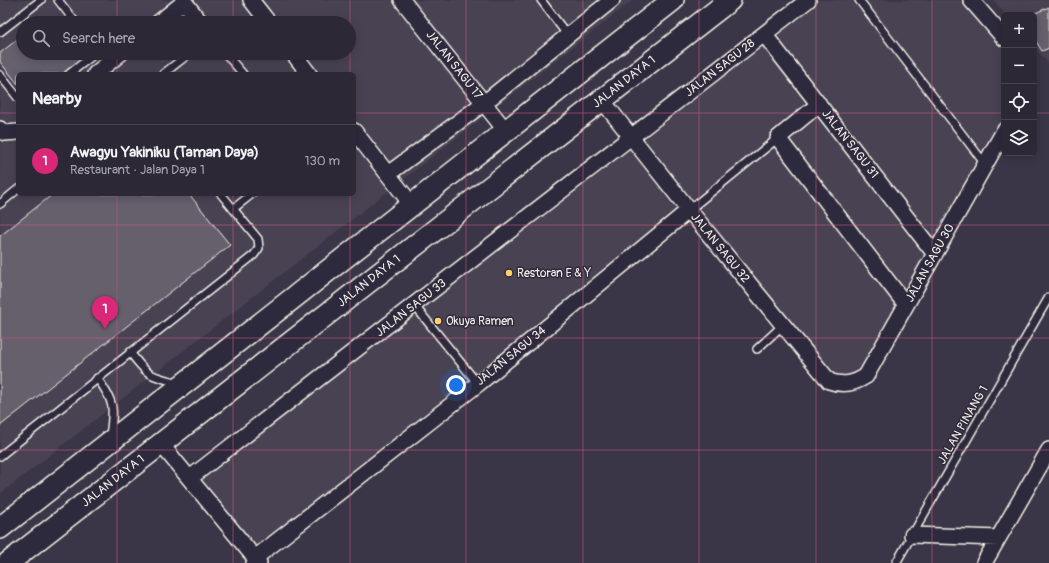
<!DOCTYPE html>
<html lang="en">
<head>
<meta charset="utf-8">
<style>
  body { margin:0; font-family:Pangolin,sans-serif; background:#383441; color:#f1f3f6 }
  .controls { position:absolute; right:12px; top:12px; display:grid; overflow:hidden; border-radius:6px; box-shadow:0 2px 10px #0003 }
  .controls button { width:36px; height:36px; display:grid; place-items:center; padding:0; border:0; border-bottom:1px solid #484450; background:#2c2835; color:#f1f3f6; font:20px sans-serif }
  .you { position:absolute; left:456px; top:385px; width:14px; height:14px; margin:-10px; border:3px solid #fff; border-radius:50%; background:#1a73e8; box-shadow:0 0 0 6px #1a73e833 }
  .badge { display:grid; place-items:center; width:26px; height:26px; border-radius:50%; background:#db2777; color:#fff; font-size:13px; font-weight:700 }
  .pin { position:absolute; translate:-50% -33px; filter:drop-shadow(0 1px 2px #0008) }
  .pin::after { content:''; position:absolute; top:21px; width:14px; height:12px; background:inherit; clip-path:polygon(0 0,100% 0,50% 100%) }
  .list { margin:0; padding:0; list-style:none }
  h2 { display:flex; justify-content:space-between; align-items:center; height:52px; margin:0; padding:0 16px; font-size:17px }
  h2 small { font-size:13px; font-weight:400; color:#a6a6ad }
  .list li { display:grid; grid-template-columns:26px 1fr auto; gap:12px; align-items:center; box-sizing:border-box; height:72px; padding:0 16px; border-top:1px solid #484450 }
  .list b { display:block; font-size:15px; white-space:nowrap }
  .list p { margin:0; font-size:13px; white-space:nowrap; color:#a6a6ad }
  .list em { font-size:13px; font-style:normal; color:#a6a6ad }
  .icon { flex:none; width:22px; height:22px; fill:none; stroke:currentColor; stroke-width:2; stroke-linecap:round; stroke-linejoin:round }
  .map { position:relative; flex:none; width:1049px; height:563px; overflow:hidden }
  .search { position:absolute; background:#2c2835; box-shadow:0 2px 10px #0003; left:16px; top:16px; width:340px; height:44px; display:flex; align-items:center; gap:10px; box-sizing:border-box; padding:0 14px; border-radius:22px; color:#a6a6ad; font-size:15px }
  .panel { position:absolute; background:#2c2835; box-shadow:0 2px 10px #0003; left:16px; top:72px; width:340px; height:124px; border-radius:6px }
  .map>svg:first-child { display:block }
  .built { fill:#484352; fill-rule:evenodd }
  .building { fill:#65616c; stroke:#f4f1e8 }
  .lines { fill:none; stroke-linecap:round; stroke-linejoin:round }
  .service-casing { stroke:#f4f1e8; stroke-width:10 }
  .minor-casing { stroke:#f4f1e8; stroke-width:18 }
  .secondary-casing { stroke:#f4f1e8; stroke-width:24 }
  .service { stroke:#2f2a3d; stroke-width:7 }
  .minor { stroke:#2f2a3d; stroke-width:15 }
  .secondary { stroke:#2f2a3d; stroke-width:21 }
  .grid { fill:none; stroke:#d15985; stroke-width:1; stroke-opacity:0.55 }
  .poi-dot { fill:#ffd166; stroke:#2f2a3d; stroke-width:1.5 }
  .labels { text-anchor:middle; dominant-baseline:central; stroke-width:3; stroke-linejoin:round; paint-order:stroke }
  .street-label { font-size:12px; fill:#f4f1e8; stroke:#2f2a3d }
  .poi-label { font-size:12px; fill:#f4f1e8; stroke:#2f2a3d; text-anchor:start }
</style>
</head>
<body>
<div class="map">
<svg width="1049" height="563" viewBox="0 0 1049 563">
  <rect width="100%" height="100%" fill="#3b3647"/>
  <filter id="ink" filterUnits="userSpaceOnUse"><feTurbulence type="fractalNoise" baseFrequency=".025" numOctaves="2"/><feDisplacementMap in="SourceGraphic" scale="8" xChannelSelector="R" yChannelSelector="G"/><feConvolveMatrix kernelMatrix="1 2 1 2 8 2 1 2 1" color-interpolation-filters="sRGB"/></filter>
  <g filter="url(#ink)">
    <path class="built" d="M0 0H633L0 494ZM23 23H349V53H23ZM18 74H354V194H18Z
      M795 0H980L1004 29V143L871 382 857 390 844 392 827 387 688 220 401 455 260 563 180 477Z
      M993 0H1049V64L1034 47V15H1006Z"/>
    <path class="building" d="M1049 7V48L1042 51 1034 38V15H1031Z
      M47 16 52 23H39Z
      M23 35V53H76L81 59 62 74H18V84L0 62V53Z
      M53 194H189L230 245 0 426V236Z"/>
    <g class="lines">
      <defs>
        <path id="service" d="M58 0 76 23
          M541 0 568 36
          M859 0 985 164
          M0 32 41 0
          M225 53 243 74
          M69 74 92 56 93 53
          M163 74 190 53
          M0 75 18 98
          M0 204 18 189
          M233 209 252 194
          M689 210 778 138
          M414 305 478 384
          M757 349 783 325
          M130 352C148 377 151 376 180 383
          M97 378C115 402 114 408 110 436
          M0 456 254 255 259 248 258 239 221 194
          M896 563 1049 297"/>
        <path id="minor" d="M183 0 201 23
          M251 0 269 23
          M402 0 506 131
          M971 0 1004 38
          M158 23 184 2
          M764 34 935 254
          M293 53 309 74
          M95 74 121 53
          M602 100 689 210 829 381C843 386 854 384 866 376L1004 131
          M819 104 778 138 906 305
          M0 129 5 133 18 132
          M354 131 412 205
          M388 174 484 103 612 0
          M161 444 259 563
          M190 478 808 0
          M912 535 998 538
          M254 563 255 558 478 384 689 210
          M984 563 1049 450"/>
        <path id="secondary" d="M0 528 673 0
          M8 563 730 0"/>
      </defs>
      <use href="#service" class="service-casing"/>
      <use href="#minor" class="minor-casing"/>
      <use href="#secondary" class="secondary-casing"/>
      <use href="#service" class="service"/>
      <use href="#minor" class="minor"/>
      <use href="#secondary" class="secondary"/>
    </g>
  </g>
  <path class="grid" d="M117 0V23M233 0V23M350 0V74M466 0V563M583 0V563M699 0V563M816 0V563M932 0V563M117 53V74M233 53V74M0 113H18M354 113H1004M1034 113H1049M117 194V563M233 194V563M350 194V563M0 225H1049M0 338H1049M0 450H1049"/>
  <g class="poi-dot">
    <circle cx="509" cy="273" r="4"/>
    <circle cx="438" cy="321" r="4"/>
  </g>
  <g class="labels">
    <g class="street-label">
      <text transform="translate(454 65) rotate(52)">JALAN SAGU 17</text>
      <text transform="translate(720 68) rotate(-38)">JALAN SAGU 28</text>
      <text transform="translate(624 82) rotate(-38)">JALAN DAYA 1</text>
      <text transform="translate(850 144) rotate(52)">JALAN SAGU 31</text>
      <text transform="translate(720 248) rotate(51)">JALAN SAGU 32</text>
      <text transform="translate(930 263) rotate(-61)">JALAN SAGU 30</text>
      <text transform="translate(369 281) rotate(-38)">JALAN DAYA 1</text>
      <text transform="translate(411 308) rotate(-38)">JALAN SAGU 33</text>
      <text transform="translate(511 356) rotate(-39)">JALAN SAGU 34</text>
      <text transform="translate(963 425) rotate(-60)">JALAN PINANG 1</text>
      <text transform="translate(113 481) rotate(-38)">JALAN DAYA 1</text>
    </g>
    <g class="poi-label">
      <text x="517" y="273">Restoran E &amp; Y</text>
      <text x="446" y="321">Okuya Ramen</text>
    </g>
  </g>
</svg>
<div class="controls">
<button>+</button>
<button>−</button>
<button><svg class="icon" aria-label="locate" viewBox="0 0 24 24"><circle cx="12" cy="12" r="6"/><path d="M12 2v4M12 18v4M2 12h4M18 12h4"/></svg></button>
<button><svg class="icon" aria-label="layers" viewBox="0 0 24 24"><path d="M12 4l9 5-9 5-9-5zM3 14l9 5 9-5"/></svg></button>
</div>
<div class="you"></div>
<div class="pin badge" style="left:105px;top:329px">1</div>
<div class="search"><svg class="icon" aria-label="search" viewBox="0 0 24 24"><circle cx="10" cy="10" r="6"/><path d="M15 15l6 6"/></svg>Search here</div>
<section class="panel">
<h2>Nearby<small></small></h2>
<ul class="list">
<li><span class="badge">1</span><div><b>Awagyu Yakiniku (Taman Daya)</b><p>Restaurant · Jalan Daya 1</p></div><em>130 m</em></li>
</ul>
</section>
</div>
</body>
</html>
